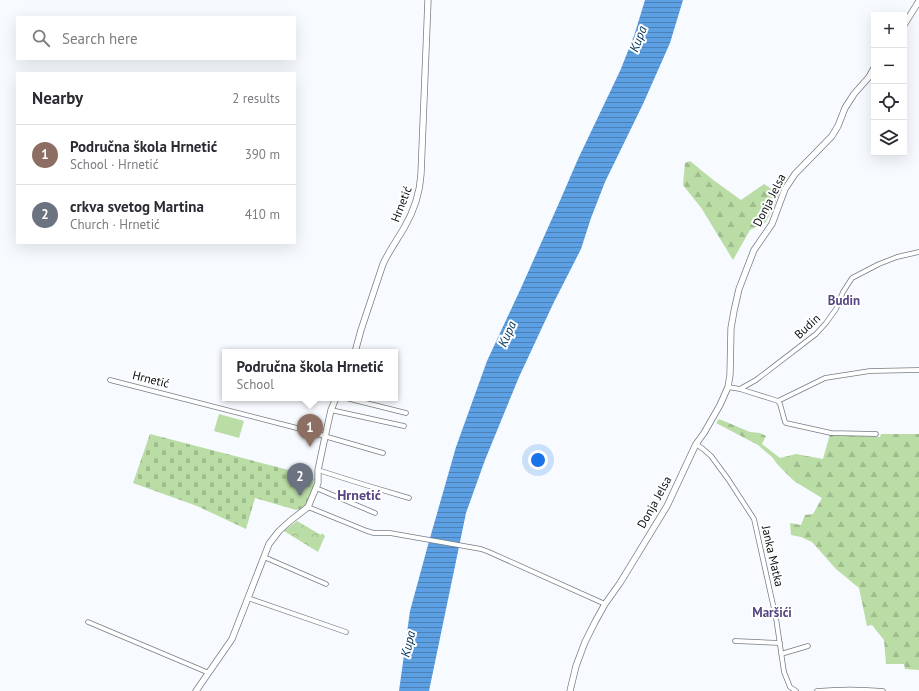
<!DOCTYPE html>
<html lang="en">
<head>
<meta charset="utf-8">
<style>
  body { margin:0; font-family:"PT Sans",sans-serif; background:#f2f2f3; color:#2b2b33 }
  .controls { position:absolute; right:12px; top:12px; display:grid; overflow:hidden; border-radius:0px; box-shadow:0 4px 16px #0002 }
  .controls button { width:36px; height:36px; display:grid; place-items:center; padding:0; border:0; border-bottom:1px solid #e1e1e2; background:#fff; color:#2b2b33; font:20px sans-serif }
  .you { position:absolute; left:538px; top:460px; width:14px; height:14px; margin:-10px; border:3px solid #fff; border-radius:50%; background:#1a73e8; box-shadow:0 0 0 6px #1a73e833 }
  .badge { display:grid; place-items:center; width:26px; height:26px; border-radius:50%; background:#6236ae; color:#fff; font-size:13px; font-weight:700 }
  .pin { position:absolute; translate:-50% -33px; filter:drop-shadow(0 1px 2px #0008) }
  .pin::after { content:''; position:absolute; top:21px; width:14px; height:12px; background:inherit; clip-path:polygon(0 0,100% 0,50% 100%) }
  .popup { position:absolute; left:222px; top:349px; width:176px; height:52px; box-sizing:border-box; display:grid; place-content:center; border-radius:0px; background:#fff; filter:drop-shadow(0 1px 3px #0005); font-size:13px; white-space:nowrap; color:#7c7c81 }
  .popup b { font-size:15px; color:#2b2b33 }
  .popup::after { content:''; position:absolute; left:50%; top:100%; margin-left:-8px; border:8px solid transparent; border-top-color:#fff }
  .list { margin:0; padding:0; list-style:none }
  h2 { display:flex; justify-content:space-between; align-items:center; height:52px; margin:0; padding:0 16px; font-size:17px }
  h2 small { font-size:13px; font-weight:400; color:#7c7c81 }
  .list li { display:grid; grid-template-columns:26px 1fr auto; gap:12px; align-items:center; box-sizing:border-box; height:60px; padding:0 16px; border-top:1px solid #e1e1e2 }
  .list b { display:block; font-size:15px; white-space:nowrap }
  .list p { margin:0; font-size:13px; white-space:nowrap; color:#7c7c81 }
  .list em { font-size:13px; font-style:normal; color:#7c7c81 }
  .icon { flex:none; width:22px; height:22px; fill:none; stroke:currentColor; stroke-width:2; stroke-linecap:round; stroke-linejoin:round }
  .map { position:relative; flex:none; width:919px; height:691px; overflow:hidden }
  .search { position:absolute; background:#fff; box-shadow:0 4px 16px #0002; left:16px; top:16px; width:280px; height:44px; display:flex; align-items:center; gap:10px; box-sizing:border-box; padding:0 14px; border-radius:0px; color:#7c7c81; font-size:15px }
  .panel { position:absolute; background:#fff; box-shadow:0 4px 16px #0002; left:16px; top:72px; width:280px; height:172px; border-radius:0px }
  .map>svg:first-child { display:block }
  .forest { fill:url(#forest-firs) }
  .cemetery { fill:url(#cemetery-stones) }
  .park { fill:url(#park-crowns) }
  .pitch { fill:#badca5 }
  .water { fill:url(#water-rules) }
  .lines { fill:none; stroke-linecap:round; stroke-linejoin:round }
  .street-casing { stroke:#767e85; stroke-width:5.5 }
  .secondary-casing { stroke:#767e85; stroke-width:7 }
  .street { stroke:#fff; stroke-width:4 }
  .secondary { stroke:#fff; stroke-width:5.5 }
  .labels { text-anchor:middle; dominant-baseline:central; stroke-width:4; stroke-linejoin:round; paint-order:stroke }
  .street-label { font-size:12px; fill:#0b0e10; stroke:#fff }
  .water-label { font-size:13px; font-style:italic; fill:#00335d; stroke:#fff }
  .neighbourhood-label { font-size:13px; font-weight:bold; fill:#574583; stroke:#fff }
  .quarter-label { font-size:14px; font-weight:bold; fill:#574583; stroke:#fff }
</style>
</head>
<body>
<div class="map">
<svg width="919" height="691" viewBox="0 0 919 691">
  <defs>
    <pattern id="forest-firs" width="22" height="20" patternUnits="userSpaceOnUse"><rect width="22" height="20" fill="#badca5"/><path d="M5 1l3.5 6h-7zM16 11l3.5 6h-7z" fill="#9fbc8d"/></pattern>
    <pattern id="cemetery-stones" width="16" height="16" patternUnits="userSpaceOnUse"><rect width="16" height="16" fill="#badca5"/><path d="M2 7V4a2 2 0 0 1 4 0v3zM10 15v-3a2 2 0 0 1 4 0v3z" fill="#9fbc8d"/></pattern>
    <pattern id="park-crowns" width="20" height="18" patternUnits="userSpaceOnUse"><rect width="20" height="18" fill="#badca5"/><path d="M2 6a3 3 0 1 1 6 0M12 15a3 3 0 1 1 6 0" fill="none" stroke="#9fbc8d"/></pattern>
    <pattern id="water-rules" width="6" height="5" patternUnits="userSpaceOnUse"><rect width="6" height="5" fill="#5ca0e3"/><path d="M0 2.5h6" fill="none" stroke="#4a81b7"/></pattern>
  </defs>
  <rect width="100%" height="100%" fill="#f7fafe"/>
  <path class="forest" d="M690 161 712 179 741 200 764 184 779 194 766 222 750 230 733 260 702 209 683 185 685 163Z
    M719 419 750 432 760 433 766 436 762 444 780 458 796 454 823 459 830 434 880 437 881 434H919V670L905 669 904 664H886L884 640 872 625 867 626 859 588 836 569 812 542 801 537 791 535 790 523 801 525 805 515 813 514 822 498 794 481 778 465 772 457 758 445 716 423Z"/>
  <path class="cemetery" d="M150 434 300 473 314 478C313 491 311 508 296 510L255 498 246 529 197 506 133 483Z"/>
  <path class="park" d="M297 521 321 535 322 533 325 536 318 552 284 531Z"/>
  <path class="pitch" d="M219 414 244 421 239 438 214 431Z"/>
  <path class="water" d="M645 0H683L670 43 643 104 605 182 591 218 581 249 553 304 519 377 485 460 466 513 429 691H399L410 611 428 545 456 447 487 361 521 288 559 203 578 159 620 71 634 36Z"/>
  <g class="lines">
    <defs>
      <path id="street" d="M110 380 293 427 383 453
        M728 387 740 389 778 401 780 404 785 422 786 423 831 433 876 434
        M740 389 756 380 816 334 826 323 836 309 843 292 852 278 879 264 897 257 919 252
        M346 398 406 413
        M778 401 825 378 870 371 919 370
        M331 410 404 426
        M696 444 703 449 711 456 728 479 754 519 776 618 784 672 790 687 796 691
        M318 470 362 484 409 498
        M316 488 375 513
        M308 507 367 531 374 533H390L481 549 489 552 605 604
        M264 557 326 584
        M248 598 346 632
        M88 622 209 673
        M735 641 780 643
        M781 654 808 646
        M817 691C839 689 861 689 883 691"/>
      <path id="secondary" d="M904 25 919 1
        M355 352 361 330 383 264C389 251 397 240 404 228 414 211 420 193 421 174L428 0
        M196 691 232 639 269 544 279 531 290 521 308 507 316 488 318 483V470L325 437 331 410 336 398
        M570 691 576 666 585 642 595 622 605 604 620 583 667 506 696 444 704 433 720 405 728 387 730 375 731 328 734 311 739 289 754 250 772 224 785 189 795 174 832 136 838 126 845 108 854 94 869 77 874 68"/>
    </defs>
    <use href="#street" class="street-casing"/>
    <use href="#secondary" class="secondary-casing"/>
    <use href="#street" class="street"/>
    <use href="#secondary" class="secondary"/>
  </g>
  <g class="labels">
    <g class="street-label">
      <text transform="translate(769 200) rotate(-63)">Donja Jelsa</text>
      <text transform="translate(401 204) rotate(-69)">Hrnetić</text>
      <text transform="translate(807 326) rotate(-43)">Budin</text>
      <text transform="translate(151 379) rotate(14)">Hrnetić</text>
      <text transform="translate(654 502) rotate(-61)">Donja Jelsa</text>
      <text transform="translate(773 556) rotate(77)">Janka Matka</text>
    </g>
    <g class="water-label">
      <text transform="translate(638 39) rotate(-69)">Kupa</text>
      <text transform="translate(507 334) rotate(-66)">Kupa</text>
      <text transform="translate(408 644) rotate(-77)">Kupa</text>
    </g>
    <g class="neighbourhood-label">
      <text x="844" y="300">Budin</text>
      <text x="772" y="612">Maršići</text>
    </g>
    <g class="quarter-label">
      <text x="359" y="495">Hrnetić</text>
    </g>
  </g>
</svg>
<div class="controls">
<button>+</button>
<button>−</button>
<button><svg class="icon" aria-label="locate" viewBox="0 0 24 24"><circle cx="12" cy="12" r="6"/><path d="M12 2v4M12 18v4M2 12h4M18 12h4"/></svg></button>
<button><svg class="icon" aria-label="layers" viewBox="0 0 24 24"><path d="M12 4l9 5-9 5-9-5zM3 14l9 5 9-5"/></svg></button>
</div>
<div class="you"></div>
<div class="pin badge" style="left:310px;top:447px;background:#8d6e63">1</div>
<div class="popup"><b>Područna škola Hrnetić</b>School</div>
<div class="pin badge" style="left:300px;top:496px;background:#6b7280">2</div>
<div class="search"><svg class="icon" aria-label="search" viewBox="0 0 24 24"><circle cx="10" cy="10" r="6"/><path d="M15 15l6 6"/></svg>Search here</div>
<section class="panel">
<h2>Nearby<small>2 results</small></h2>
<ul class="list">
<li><span class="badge" style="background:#8d6e63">1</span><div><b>Područna škola Hrnetić</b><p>School · Hrnetić</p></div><em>390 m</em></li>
<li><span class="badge" style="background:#6b7280">2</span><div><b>crkva svetog Martina</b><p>Church · Hrnetić</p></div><em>410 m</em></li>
</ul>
</section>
</div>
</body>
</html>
